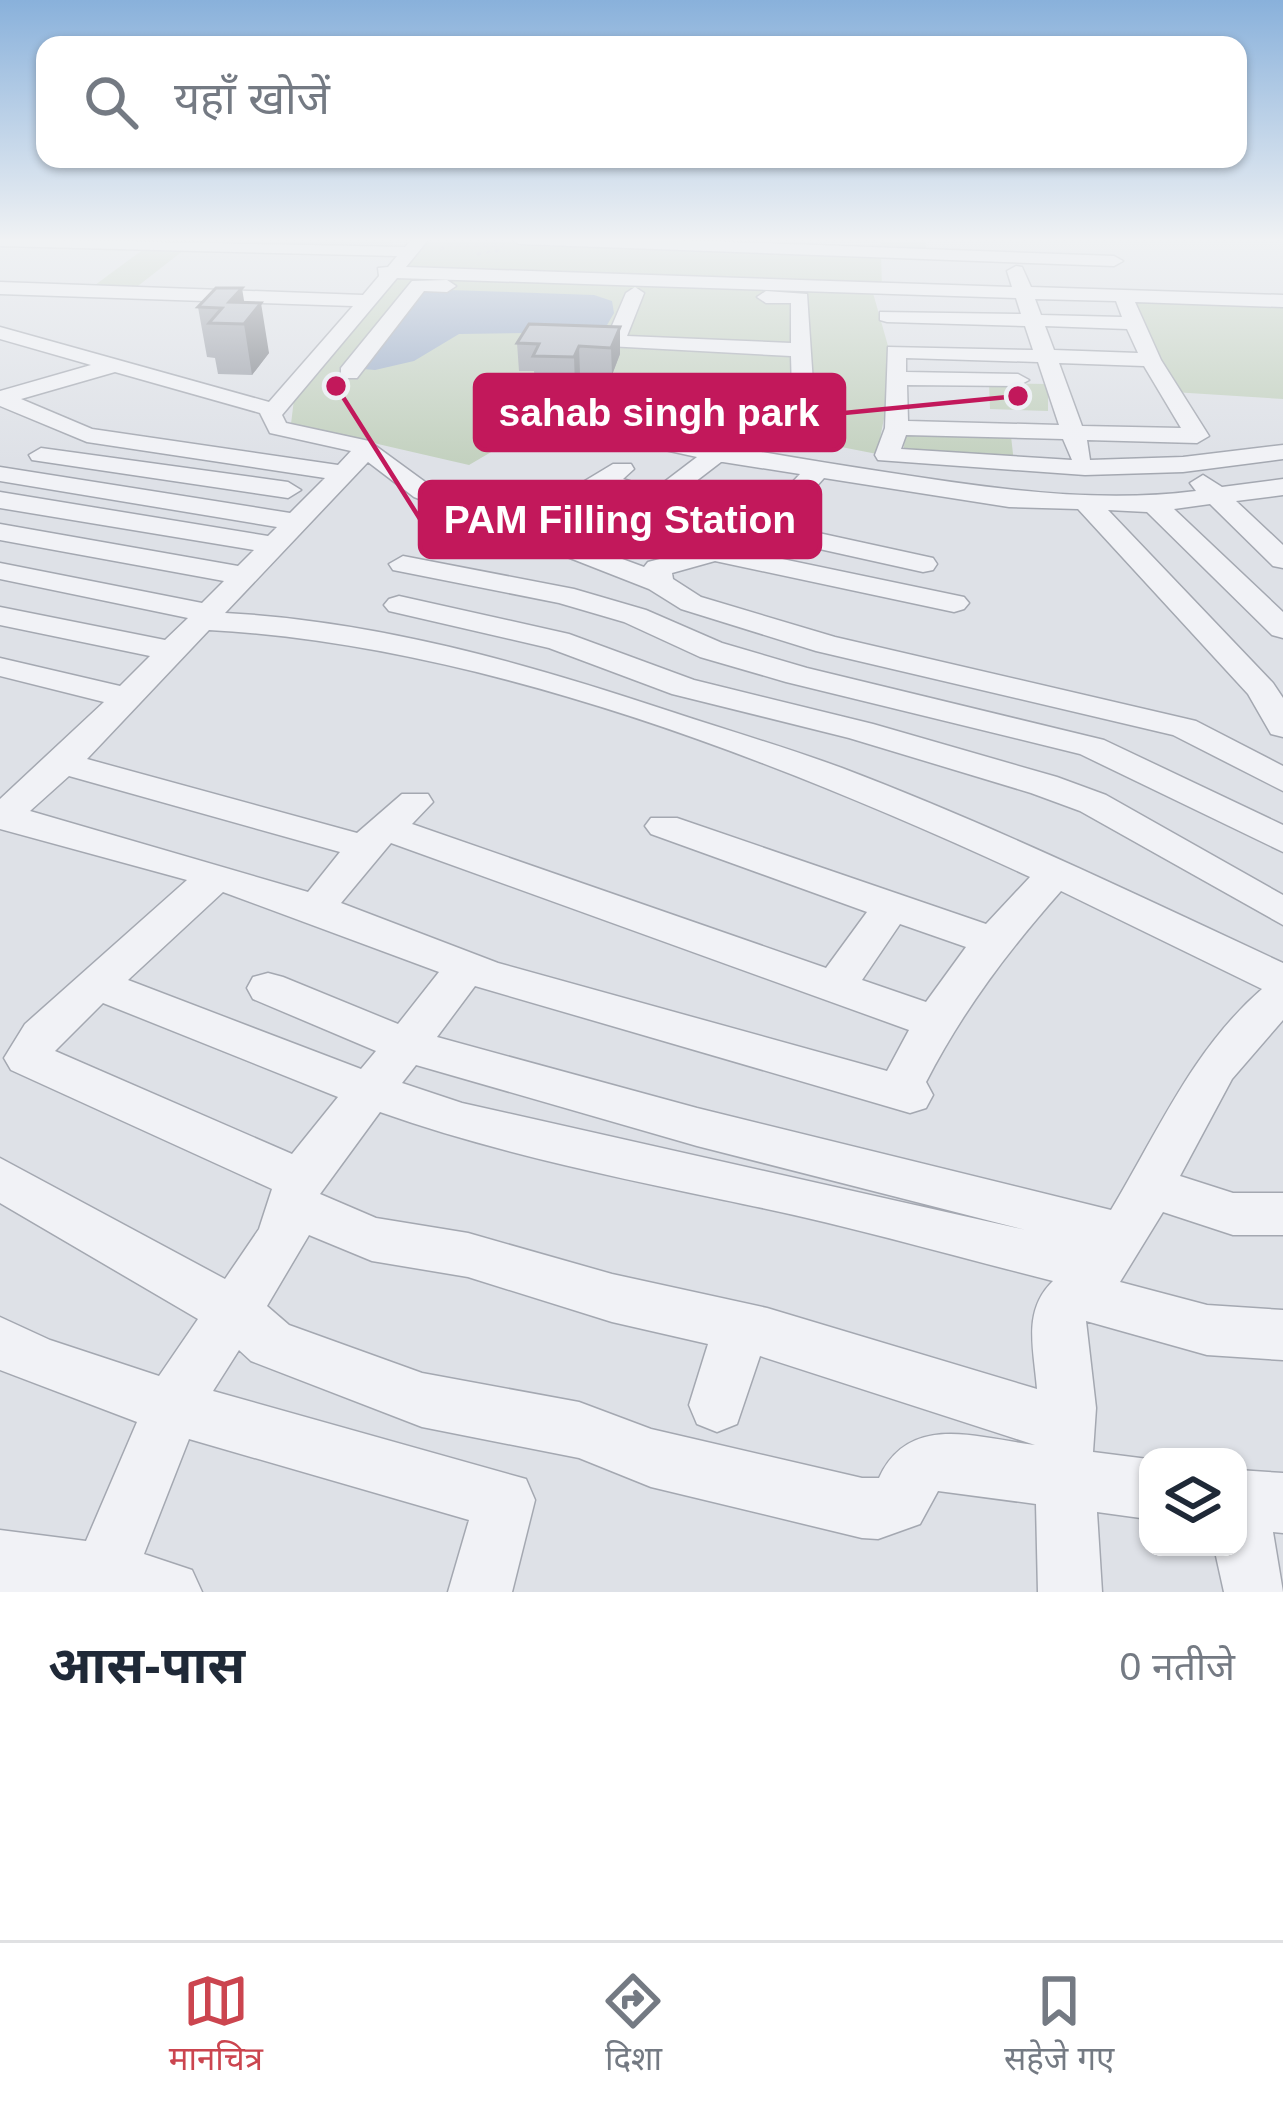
<!DOCTYPE html>
<html lang="hi">
<head>
<meta charset="utf-8">
<style>
  body { margin:0; font-family:Helvetica,"Noto Sans Devanagari",sans-serif; background:#f2f2f3; color:#1f2937 }
  .controls { position:absolute; right:36px; bottom:36px; display:grid; overflow:hidden; border-radius:24px; box-shadow:0 3px 9px #0004 }
  .controls button { width:108px; height:108px; display:grid; place-items:center; padding:0; border:0; border-bottom:3px solid #e0e1e3; background:#fff; color:#1f2937; font:60px sans-serif }
  .list { margin:0; padding:0; list-style:none }
  h2 { display:flex; justify-content:space-between; align-items:center; height:156px; margin:0; padding:0 48px; font-size:51px }
  h2 small { font-size:39px; font-weight:400; color:#747a83 }
  .icon { flex:none; width:66px; height:66px; fill:none; stroke:currentColor; stroke-width:2; stroke-linecap:round; stroke-linejoin:round }
  .map { position:relative; flex:none; width:1283px; height:1592px; overflow:hidden }
  .search { position:absolute; background:#fff; box-shadow:0 3px 9px #0004; left:36px; right:36px; top:36px; height:132px; display:flex; align-items:center; gap:30px; box-sizing:border-box; padding:0 42px; border-radius:24px; color:#747a83; font-size:45px }
  .sheet { height:348px; background:#fff }
  nav { display:flex; justify-content:space-around; align-items:center; box-sizing:border-box; height:168px; border-top:3px solid #e0e1e3; background:#fff; font-size:33px; color:#747a83 }
  nav a { display:grid; justify-items:center; gap:6px }
  nav .on { color:#cb454f }
  .map>svg:first-child { display:block }
  .built { fill:#ccd0d9 }
  .green { fill:#c3d1bf }
  .water { fill:#9aacc7 }
  .lines { fill:none; stroke-linecap:round; stroke-linejoin:round }
  .minor-casing { stroke:#a4a8b1; stroke-width:3 }
  .path { stroke:#bdbfc6; stroke-width:3; stroke-dasharray:4.5 4.5; stroke-linecap:butt }
  .minor { fill:#f1f2f6; fill-rule:evenodd }
  .wall { fill:#9ca0a9 }
  .shaded-wall { fill:#7f8289 }
  .building { fill:#b5bac4; stroke:#7f8289; stroke-width:3 }
  .leader { fill:none; stroke:#c2185b; stroke-width:4.5 }
  .callout-dot { fill:#c2185b; stroke:#edf0f5; stroke-width:4.5 }
  .callout { fill:#c2185b; stroke:#c2185b; stroke-width:4.5 }
  .callout-label { font-size:39px; text-anchor:middle; font-weight:bold; fill:#fff }
</style>
</head>
<body>
<div class="map">
<svg width="1283" height="1592" viewBox="0 0 1283 1592">
  <rect width="100%" height="100%" fill="#dee1e7"/>
  <path class="built" d="M54 239H397L386 249Z"/>
  <path class="green" d="M410 239 880 252 881 239H925L927 254 881 252 882 288 386 272Z
    M149 245 189 246 129 293 87 291Z
    M393 277 873 293 894 367 877 454 585 397 469 465 291 424 295 391Z
    M1131 298 1283 303V399L1173 392 1150 351Z
    M989 383 1048 384V411L990 409Z
    M906 431 1011 436 1014 463 903 454Z"/>
  <path class="water" d="M419 289 594 295 612 301 614 313 603 332 459 334 414 361 375 370 351 368 349 357Z"/>
  <g class="lines">
    <defs>
      <path id="minor" d="M0 239 405 247 412 239H429L406 267 1012 287 1007 271 1016 266 1022 267 1031 287 1283 295V307L1135 302 1161 360 1209 436 1197 443 1087 440 1090 460 1183 457 1283 445V459L1183 472 1085 475 878 460 875 455 885 428 888 347 1033 350 1025 326 887 322 880 320V312L1021 314 1016 298 397 278 282 415 286 423 369 441 432 487 520 520 613 464H631L634 469 623 479 655 489 697 457 542 423V413L550 411C662 435 772 455 885 472 988 488 1093 504 1196 491L1190 483 1203 475 1222 487 1283 479V495L1236 501 1283 545V568L1273 566 1210 504 1174 509 1283 612V638L1272 635 1147 512 1108 510 1273 683 1283 698V737L1271 734 1248 694 1078 509 1009 507 824 478 782 525 933 558 937 564 933 570 923 572 770 538 751 551 737 543 746 532 663 507 595 549 644 567 648 562 715 545 964 597 969 603 964 609 954 612 715 561 672 573 673 579 701 597 835 637 1196 721 1283 766V791L1173 735 816 651 681 609 649 589 414 497 368 462 225 613C377 621 525 663 669 711 726 730 785 747 842 768 992 825 1137 895 1283 963V1020L1232 1079 1180 1176 1233 1193H1283V1235H1233L1163 1212 1120 1282 1207 1305 1283 1310V1360L1207 1355 1086 1321 1096 1408 1093 1452 1148 1459V1519L1097 1512 1102 1592H1038L1036 1504 938 1491 920 1524 878 1539 862 1538 651 1487 579 1458 422 1427 251 1361 239 1350 213 1391 526 1479 535 1500 512 1592H448L469 1520 189 1439 144 1554 192 1570 202 1592H0V1530L86 1541 137 1422 0 1370V1317L50 1340 159 1376 198 1319 0 1203V1158L225 1279 259 1229 272 1189 11 1070 4 1058 25 1024 187 880 0 829V799L104 702 0 676V658L120 686 150 656 0 625V607L165 640 188 618 0 579V563L202 603 224 581 0 540V524L238 566 254 550 0 508V492L268 536 277 527 0 481V467L290 513 325 478 87 442 0 406V391L91 365 0 339V327L269 402 353 306 0 294V282L363 295 379 276 378 268 388 267 397 256 0 246ZM1035 299 1116 301 1122 317 1041 315ZM1045 326 1127 329 1138 353 1054 350ZM906 358 1038 362 1059 425 908 421 907 385 1018 386 1029 380 1018 374 906 372ZM1059 363 1144 366 1181 428 1082 426ZM115 372 260 413 270 433 351 451 338 465 92 429 21 399ZM906 435 1063 439 1072 460 901 449ZM721 462H723L800 474 758 519 678 495ZM605 490 640 500 571 540 543 529ZM209 630C484 645 782 762 1030 877L986 924 677 818H651L645 826 651 834 867 912 826 968 412 824 433 802 428 794H402L357 833 87 759ZM69 776 340 852 308 892 30 811ZM391 843 909 1030 887 1071 498 963 341 903ZM1061 891 1262 989C1192 1050 1158 1132 1111 1210L697 1108 437 1037 475 986 910 1113 926 1108 933 1095 926 1082C963 1010 1008 951 1061 891ZM223 892 439 972 398 1024 283 977 268 973 253 977 247 988 253 999 376 1051 361 1069 128 980ZM900 924 966 947 926 1002 862 980ZM103 1003 338 1097 292 1154 55 1051ZM416 1065 697 1146 1026 1230 462 1103 402 1083ZM380 1112C499 1154 620 1178 743 1204 847 1225 950 1255 1053 1281 1022 1311 1034 1349 1037 1389L767 1308 612 1274 468 1233 376 1218 320 1194ZM309 1235 372 1261 468 1277 612 1322 708 1344 689 1405 697 1424 717 1432 737 1424 760 1356 1035 1445C977 1438 909 1412 879 1478H862L651 1429 579 1402 422 1373 289 1325 267 1306Z
        M511 239H651L1114 256 1123 261 1114 266 519 244Z
        M412 281 447 280 456 286 447 292 424 291 357 378H341V368Z
        M635 287 644 293 627 336 791 343V303H766L757 297 766 291 807 294 814 398 803 405 667 397V387L675 385 792 391 791 356 608 346 605 342 626 293Z
        M41 448 288 482 301 490 288 498 32 460 29 455Z
        M403 556 574 589 646 610 722 643 807 668 1104 740 1283 825V852L1080 754 786 682 700 657 624 622 559 603 393 570 389 564Z
        M399 596 569 634 694 680 873 724 1057 777 1106 795 1283 895V925L1080 811 1031 793 849 738 672 694 549 648 389 611 384 605 389 599Z
        M1238 1470 1283 1473V1533L1273 1532 1283 1592H1224L1214 1547H1238Z"/>
    </defs>
    <use href="#minor" class="minor-casing"/>
    <path class="path" d="M440 250 446 245 504 246
      M477 254 502 250"/>
    <use href="#minor" class="minor"/>
  </g>
  <path class="wall" d="M244 303 269 353 252 375 218 374 215 358 207 357 198 307Z
    M620 327V354L612 375 580 374 575 385 535 383 534 371H519L517 343Z"/>
  <path class="shaded-wall" d="M242 288 247 319 261 303 269 353 252 375 244 324 229 302Z
    M620 327V354L612 375 611 348Z
    M579 346 580 374 575 385 574 357Z"/>
  <path class="building" d="M216 288H242L229 302 261 303 244 324 209 323 222 308 198 307Z
    M529 324 620 327 611 348 579 346 574 357 533 356 539 344 517 343Z"/>
  <linearGradient id="sky" x2="0" y2="1"><stop stop-color="#89b1db"/><stop offset="0.52" stop-color="#f0f2f4"/><stop offset="1" stop-color="#f0f2f4" stop-opacity="0"/></linearGradient>
  <rect width="1283" height="462" fill="url(#sky)"/>
  <path class="leader" d="M1018 396L844 413M336 386L420 519"/>
  <g class="callout-dot">
    <circle cx="1018" cy="396" r="12"/>
    <circle cx="336" cy="386" r="12"/>
  </g>
  <g class="callout">
    <rect x="475" y="375" width="369" height="75" rx="12"/>
    <rect x="420" y="482" width="400" height="75" rx="12"/>
  </g>
  <g class="callout-label">
    <text x="659" y="426">sahab singh park</text>
    <text x="620" y="533">PAM Filling Station</text>
  </g>
</svg>
<div class="controls">
<button><svg class="icon" aria-label="layers" viewBox="0 0 24 24"><path d="M12 4l9 5-9 5-9-5zM3 14l9 5 9-5"/></svg></button>
</div>
<div class="search"><svg class="icon" aria-label="search" viewBox="0 0 24 24"><circle cx="10" cy="10" r="6"/><path d="M15 15l6 6"/></svg>यहाँ खोजें</div>
</div>
<section class="sheet">
<h2>आस-पास<small>0 नतीजे</small></h2>
<ul class="list">
</ul>
</section>
<nav>
<a class="on"><svg class="icon" aria-label="map" viewBox="0 0 24 24"><path d="M3 6l6-2 6 2 6-2v14l-6 2-6-2-6 2zM9 4v14M15 6v14"/></svg>मानचित्र</a>
<a><svg class="icon" aria-label="directions" viewBox="0 0 24 24"><path d="M12 3l9 9-9 9-9-9zM9 14v-3h6M13 9l2 2-2 2"/></svg>दिशा</a>
<a><svg class="icon" aria-label="saved" viewBox="0 0 24 24"><path d="M7 4h10v16l-5-4-5 4z"/></svg>सहेजे गए</a>
</nav>
</body>
</html>
